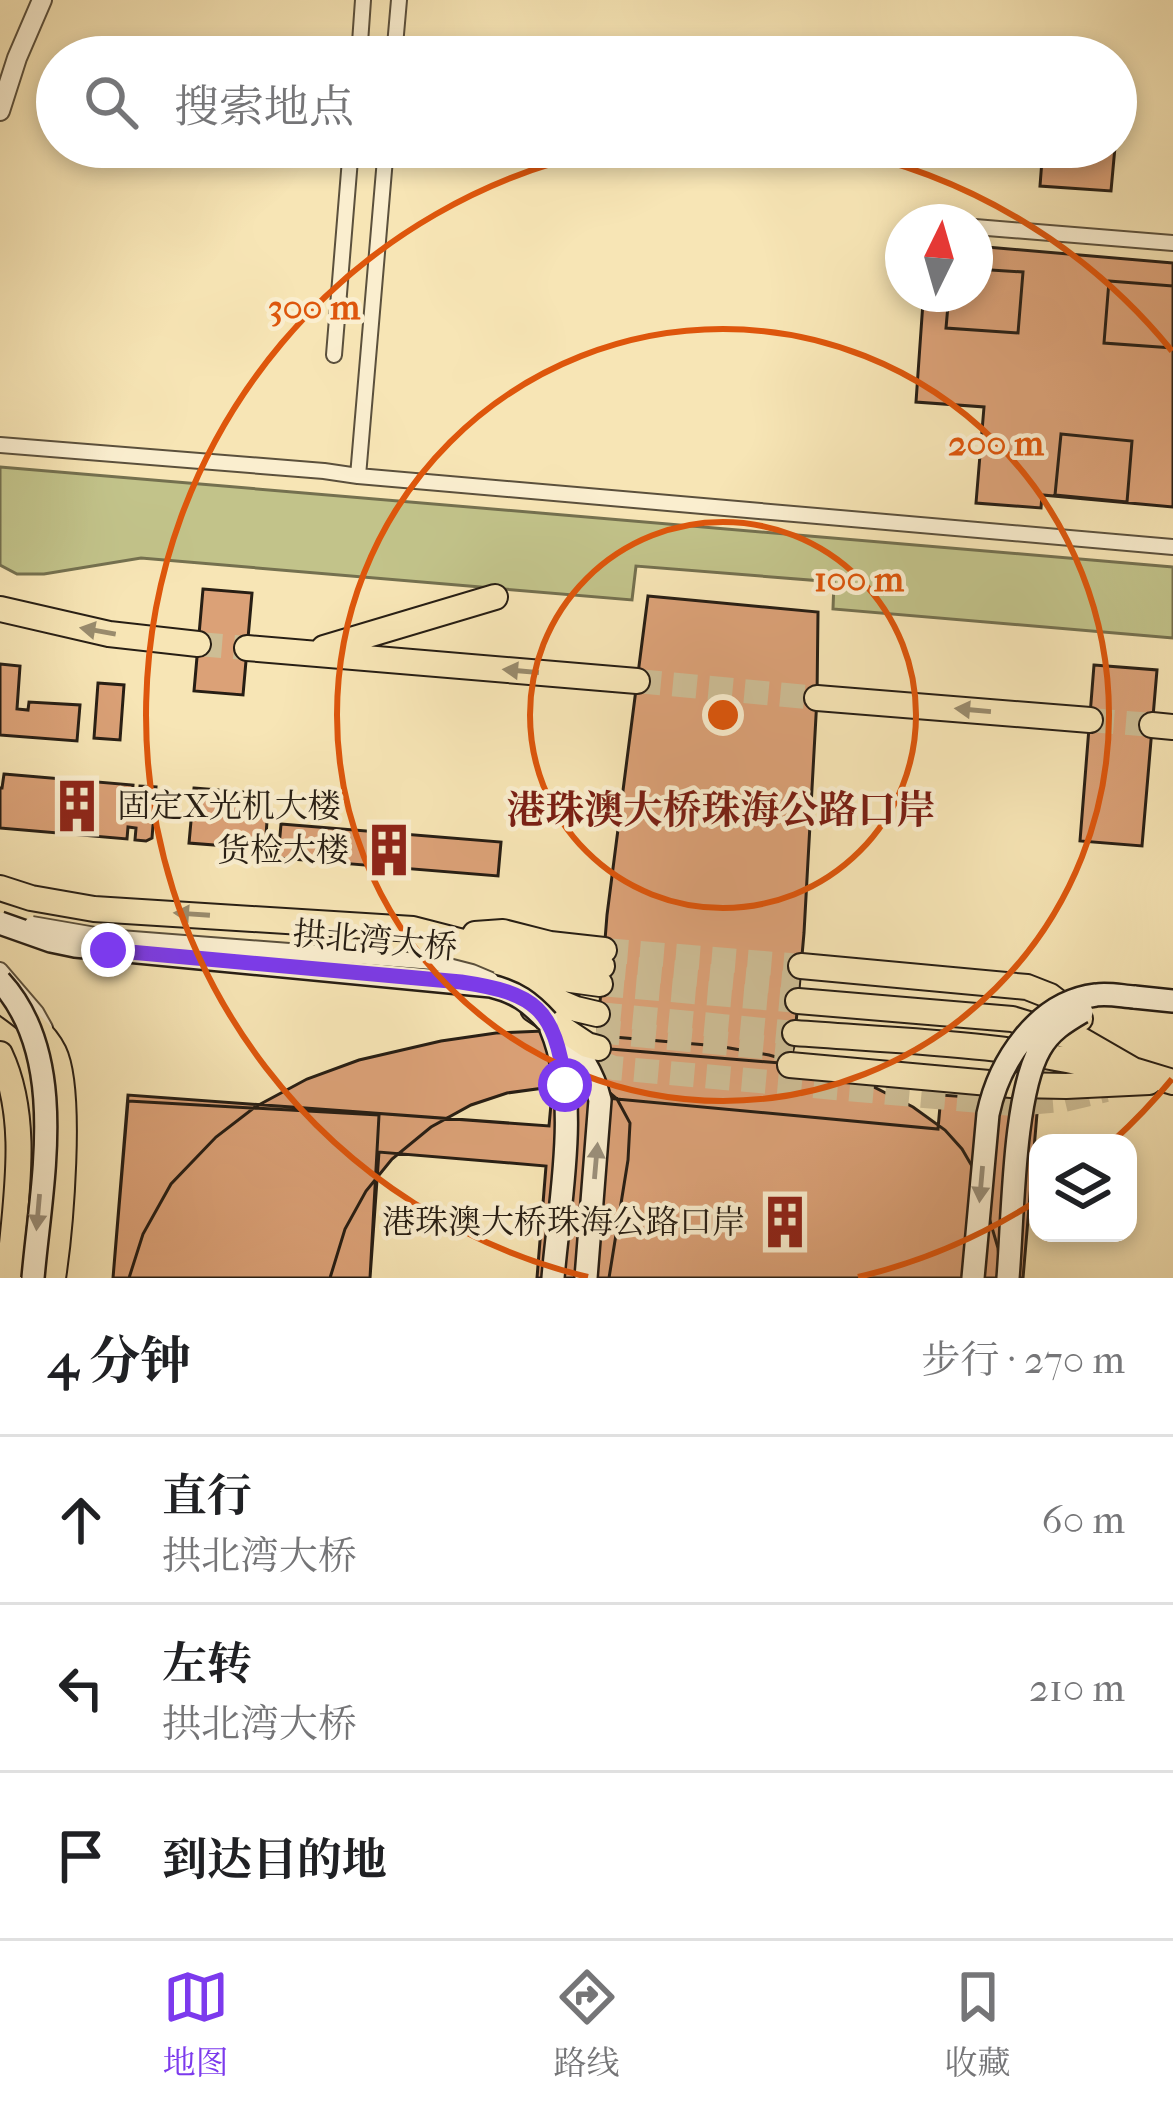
<!DOCTYPE html>
<html lang="zh">
<head>
<meta charset="utf-8">
<style>
  body { margin:0; font-family:"IM FELL French Canon","Noto Serif SC",serif; background:#f2f2f2; color:#202124 }
  .controls { position:absolute; right:36px; bottom:36px; display:grid; overflow:hidden; border-radius:24px; box-shadow:0 6px 18px #0003 }
  .controls button { width:108px; height:108px; display:grid; place-items:center; padding:0; border:0; border-bottom:3px solid #e0e0e0; background:#fff; color:#202124; font:60px sans-serif }
  .compass { position:absolute; left:885px; top:204px; width:108px; height:108px; border-radius:50%; background:#fff; box-shadow:0 6px 18px #0003; rotate:5deg }
  .stop { position:absolute; width:36px; height:36px; margin:-27px; border:9px solid #7c3aed; border-radius:50%; background:#fff }
  .stop.end { background:#7c3aed; border-color:#fff; box-shadow:0 3px 12px #0008 }
  .list { margin:0; padding:0; list-style:none }
  h2 { display:flex; justify-content:space-between; align-items:center; height:156px; margin:0; padding:0 48px; font-size:51px }
  h2 small { font-size:39px; font-weight:400; color:#757577 }
  .list li { display:grid; grid-template-columns:78px 1fr auto; gap:36px; align-items:center; box-sizing:border-box; height:168px; padding:0 48px; border-top:3px solid #e0e0e0 }
  .list b { display:block; font-size:45px; white-space:nowrap }
  .list p { margin:0; font-size:39px; white-space:nowrap; color:#757577 }
  .list em { font-size:39px; font-style:normal; color:#757577 }
  .icon { flex:none; width:66px; height:66px; fill:none; stroke:currentColor; stroke-width:2; stroke-linecap:round; stroke-linejoin:round }
  .map { position:relative; flex:none; width:1173px; height:1278px; overflow:hidden }
  .search { position:absolute; background:#fff; box-shadow:0 6px 18px #0003; left:36px; right:36px; top:36px; height:132px; display:flex; align-items:center; gap:30px; box-sizing:border-box; padding:0 42px; border-radius:66px; color:#757577; font-size:45px }
  .sheet { height:660px; background:#fff }
  nav { display:flex; justify-content:space-around; align-items:center; box-sizing:border-box; height:168px; border-top:3px solid #e0e0e0; background:#fff; font-size:33px; color:#757577 }
  nav a { display:grid; justify-items:center; gap:6px }
  nav .on { color:#7c3aed }
  .map>svg:first-child { display:block }
  .green { fill:#c2c38a; stroke:#74704f; stroke-width:3 }
  .building { fill:#dba177; stroke:#271e14; stroke-width:3 }
  .lines { fill:none; stroke-linecap:round; stroke-linejoin:round }
  .trunk-tunnel { stroke:#cdbd95; stroke-width:24; stroke-dasharray:24 12; stroke-linecap:butt }
  .minor-casing { stroke:#5b503c; stroke-width:18 }
  .tertiary-casing { stroke:#5b503c; stroke-width:22 }
  .secondary-casing { stroke:#271e14; stroke-width:26 }
  .trunk-casing { stroke:#271e14; stroke-width:28 }
  .minor { stroke:#faeecf; stroke-width:14 }
  .tertiary { stroke:#faeecf; stroke-width:18 }
  .secondary { stroke:#faeecf; stroke-width:21 }
  .trunk { stroke:#f7e5b5; stroke-width:24 }
  .minor-bridge-casing { stroke:#5b503c; stroke-width:18; stroke-linecap:butt }
  .secondary-bridge-casing { stroke:#271e14; stroke-width:26; stroke-linecap:butt }
  .minor-bridge { stroke:#faeecf; stroke-width:14 }
  .secondary-bridge { stroke:#faeecf; stroke-width:21 }
  .oneway { fill:#998b6d }
  .oneway2 { fill:#9b907b }
  .route { stroke:#7c3aed; stroke-width:15 }
  .ring { fill:none; stroke:#de560c; stroke-width:6 }
  .labels { text-anchor:middle; dominant-baseline:central; stroke-width:9; stroke-linejoin:round; paint-order:stroke }
  .poi-label { font-size:33px; fill:#271e14; stroke:#faeecf; text-anchor:end }
  .street-label { font-size:33px; fill:#271e14; stroke:#faeecf }
  .quarter-label { font-size:39px; font-weight:bold; fill:#7a1f14; stroke:#faeecf }
  .centre { fill:#de560c; stroke:#faeecf; stroke-width:6 }
  .ring-label { font-size:36px; text-anchor:middle; font-weight:bold; fill:#de560c; stroke:#faeecf; stroke-width:9; stroke-linejoin:round; paint-order:stroke }
</style>
</head>
<body>
<div class="map">
<svg width="1173" height="1278" viewBox="0 0 1173 1278">
  <rect width="100%" height="100%" fill="#f7e5b5"/>
  <filter id="stains"><feTurbulence type="fractalNoise" baseFrequency=".00167" numOctaves="4"/><feColorMatrix values="0 0 0 0 .2 0 0 0 0 .09 0 0 0 0 .02 0 0 0 .5 -.17"/></filter>
  <radialGradient id="worn" r=".72"><stop offset=".6" stop-color="#630" stop-opacity="0"/><stop offset="1" stop-color="#630" stop-opacity=".3"/></radialGradient>
  <path class="green" d="M0 467 1173 567V638L833 609 834 582 636 566 632 600 141 558 44 574H17L0 565Z"/>
  <path class="building" d="M1043 147H1115L1111 191 1040 186Z
    M975 246 1173 263V507L1042 495 1041 508 976 503 984 407 916 402 923 302 926 294H975Z
    M975 269 1023 272 1018 333 946 328 949 294H975Z
    M1109 281 1173 286V348L1104 343Z
    M1061 434 1132 441 1127 502 1055 495Z
    M203 589 252 593 243 695 194 691Z
    M648 596 818 612 817 698 804 933 794 1046 792 1054 780 1063 610 1049 603 1048 597 1040 607 915Z
    M0 664 20 666 17 709 28 710 29 702 80 705 77 741 0 735Z
    M1094 665 1157 670 1142 846 1080 841Z
    M98 683 124 685 120 740 94 738Z
    M4 774 133 785 132 799 139 800 140 786 156 787 152 838 146 841 135 840 136 828 128 827 127 839 0 828V788H2Z
    M194 788 269 794 265 849 189 843Z
    M281 824 501 842 498 876 278 858Z
    M544 1031 718 1046 769 1055 862 1081 913 1107 945 1130 962 1149 976 1173 998 1248 1001 1278H609L628 1160 630 1123 617 1099 609 1092 588 1086 566 1085 507 1093 471 1105 431 1127 392 1159 366 1191 345 1229 330 1278H129L143 1234 171 1184 216 1137 255 1107 307 1079 359 1060 441 1041 496 1033Z
    M552 1093 938 1129 941 1095 1038 1102 1023 1278H537L546 1166 379 1152 370 1278H113L128 1095 549 1126Z
    M128 1101 379 1115 370 1278H113Z"/>
  <g class="lines">
    <path class="trunk-tunnel" d="M198 644 247 648
      M637 681 817 698
      M1090 720 1152 725
      M604 950 801 966
      M602 966 799 984
      M600 984 798 1001
      M597 1014 795 1033
      M596 1031 793 1050
      M573 1039 593 1060 614 1068 1013 1104 1064 1100 1106 1090"/>
    <defs>
      <path id="minor" d="M359 57 363 0
        M394 57 399 0
        M975 227 1173 243
        M334 355 351 147
        M0 445 324 471 358 476 1173 547
        M358 476 386 147
        M0 970 36 1012 45 1028"/>
      <path id="tertiary" d="M0 111 17 58 42 0"/>
      <path id="secondary" d="M1134 997 1173 1001
        M551 1029C581 1100 559 1203 553 1278
        M561 1034C581 1054 593 1072 600 1100L586 1278"/>
      <path id="trunk" d="M0 609 109 634 198 644
        M247 648 637 681
        M324 648 495 597
        M817 698 1090 720
        M1152 725 1173 727
        M0 888 31 898 94 909 413 929 479 946 535 975 600 984
        M475 934 503 932 550 944 604 950
        M416 941 576 1009 597 1014
        M512 946 545 961 602 966
        M801 966 1027 987 1050 996 1080 1019
        M0 1000C20 1014 43 1030 54 1052 73 1091 60 1232 53 1278
        M798 1001 1012 1019 1081 1040 1133 1070 1173 1082
        M533 1009 587 1045 598 1048
        M795 1033C901 1041 1011 1043 1114 1071
        M0 1054C32 1122 14 1206 9 1278
        M790 1065 1011 1085 1066 1086 1149 1082"/>
    </defs>
    <use href="#minor" class="minor-casing"/>
    <use href="#tertiary" class="tertiary-casing"/>
    <use href="#secondary" class="secondary-casing"/>
    <use href="#trunk" class="trunk-casing"/>
    <use href="#minor" class="minor"/>
    <use href="#tertiary" class="tertiary"/>
    <use href="#secondary" class="secondary"/>
    <use href="#trunk" class="trunk"/>
    <defs>
      <path id="minor-bridge" d="M32 924 107 937 433 962 472 972 491 980"/>
      <path id="secondary-bridge" d="M0 923 51 941 75 946 491 986C516 992 530 1002 547 1021
        M0 981C70 1057 41 1184 33 1278
        M973 1278 988 1114C999 1062 1037 1002 1096 995 1108 993 1121 996 1134 997
        M1008 1278C1013 1220 1013 1096 1040 1049 1050 1031 1065 1022 1082 1012"/>
    </defs>
    <use href="#minor-bridge" class="minor-bridge-casing"/>
    <use href="#secondary-bridge" class="secondary-bridge-casing"/>
    <use href="#minor-bridge" class="minor-bridge"/>
    <use href="#secondary-bridge" class="secondary-bridge"/>
  </g>
  <defs><path id="oneway-solid" d="M-6-.8H1V-3.2L6.5 0L1 3.2V.8H-6Z" transform="scale(3)"/></defs>
  <g class="oneway">
    <use href="#oneway-solid" transform="translate(98 631) rotate(-170)"/>
    <use href="#oneway-solid" transform="translate(521 671) rotate(-175)"/>
    <use href="#oneway-solid" transform="translate(973 710) rotate(-175)"/>
    <use href="#oneway-solid" transform="translate(192 914) rotate(-176)"/>
  </g>
  <g class="oneway2">
    <use href="#oneway-solid" transform="translate(596 1161) rotate(-85)"/>
    <use href="#oneway-solid" transform="translate(981 1184) rotate(95)"/>
    <use href="#oneway-solid" transform="translate(38 1212) rotate(95)"/>
  </g>
  <g class="lines">
    <path class="route" d="M108 950 461 982C535 993 555 1008 565 1085"/>
  </g>
  <g class="ring">
    <circle cx="723" cy="715" r="193"/>
    <circle cx="723" cy="715" r="386"/>
    <path d="M1172 1079A578 578 0 0 1 1113 1141M1038 1200A578 578 0 0 1 858 1277M588 1277A578 578 0 0 1 613 148M833 148A578 578 0 0 1 1172 351"/>
  </g>
  <defs>
    <symbol id="building-bare" viewBox="-9 -9 18 18"><path d="M-4-6H4V6H1V3H-1V6H-4ZM-2.5-4.3h1.7v1.8h-1.7ZM.8-4.3h1.7v1.8H.8ZM-2.5-1h1.7V.8h-1.7ZM.8-1h1.7V.8H.8Z" fill="#8f2418" stroke="#faeecf" stroke-width="2.5" paint-order="stroke"/></symbol>
  </defs>
  <g fill-rule="evenodd">
    <use href="#building-bare" x="39" y="768" width="76" height="76"/>
    <use href="#building-bare" x="351" y="812" width="76" height="76"/>
    <use href="#building-bare" x="747" y="1184" width="76" height="76"/>
  </g>
  <g class="labels">
    <g class="poi-label">
      <text x="117" y="806" text-anchor="start">固定X光机大楼</text>
      <text x="349" y="850">货检大楼</text>
      <text x="745" y="1222">港珠澳大桥珠海公路口岸</text>
    </g>
    <g class="street-label">
      <text transform="translate(375 941) rotate(5)">拱北湾大桥</text>
    </g>
    <g class="quarter-label">
      <text x="721" y="810">港珠澳大桥珠海公路口岸</text>
    </g>
  </g>
  <circle cx="723" cy="715" r="18" class="centre"/>
  <g class="ring-label">
    <text x="314" y="319">300 m</text>
    <text x="996" y="455">200 m</text>
    <text x="859" y="591">100 m</text>
  </g>
  <rect width="100%" height="100%" filter="url(#stains)"/>
  <rect width="100%" height="100%" fill="url(#worn)"/>
</svg>
<div class="controls">
<button><svg class="icon" aria-label="layers" viewBox="0 0 24 24"><path d="M12 4l9 5-9 5-9-5zM3 14l9 5 9-5"/></svg></button>
</div>
<svg class="compass" viewBox="-18 -18 36 36"><path d="M0-13l5 13h-10z" fill="#e53935"/><path d="M0 13l5-13h-10z" fill="#757577"/></svg>
<div class="stop" style="left:565px;top:1085px"></div>
<div class="stop end" style="left:108px;top:950px"></div>
<div class="search"><svg class="icon" aria-label="search" viewBox="0 0 24 24"><circle cx="10" cy="10" r="6"/><path d="M15 15l6 6"/></svg>搜索地点</div>
</div>
<section class="sheet">
<h2>4 分钟<small>步行 · 270 m</small></h2>
<ul class="list">
<li><svg class="icon" aria-label="ahead" viewBox="0 0 24 24"><path d="M12 20V5M6 11l6-6 6 6"/></svg><div><b>直行</b><p>拱北湾大桥</p></div><em>60 m</em></li>
<li><svg class="icon" aria-label="left" viewBox="0 0 24 24"><path d="M17 20v-9H6M10 6l-5 5 5 5"/></svg><div><b>左转</b><p>拱北湾大桥</p></div><em>210 m</em></li>
<li><svg class="icon" aria-label="arrive" viewBox="0 0 24 24"><path d="M6 21V4h12l-3 4 3 4H6"/></svg><div><b>到达目的地</b></div></li>
</ul>
</section>
<nav>
<a class="on"><svg class="icon" aria-label="map" viewBox="0 0 24 24"><path d="M3 6l6-2 6 2 6-2v14l-6 2-6-2-6 2zM9 4v14M15 6v14"/></svg>地图</a>
<a><svg class="icon" aria-label="directions" viewBox="0 0 24 24"><path d="M12 3l9 9-9 9-9-9zM9 14v-3h6M13 9l2 2-2 2"/></svg>路线</a>
<a><svg class="icon" aria-label="saved" viewBox="0 0 24 24"><path d="M7 4h10v16l-5-4-5 4z"/></svg>收藏</a>
</nav>
</body>
</html>
